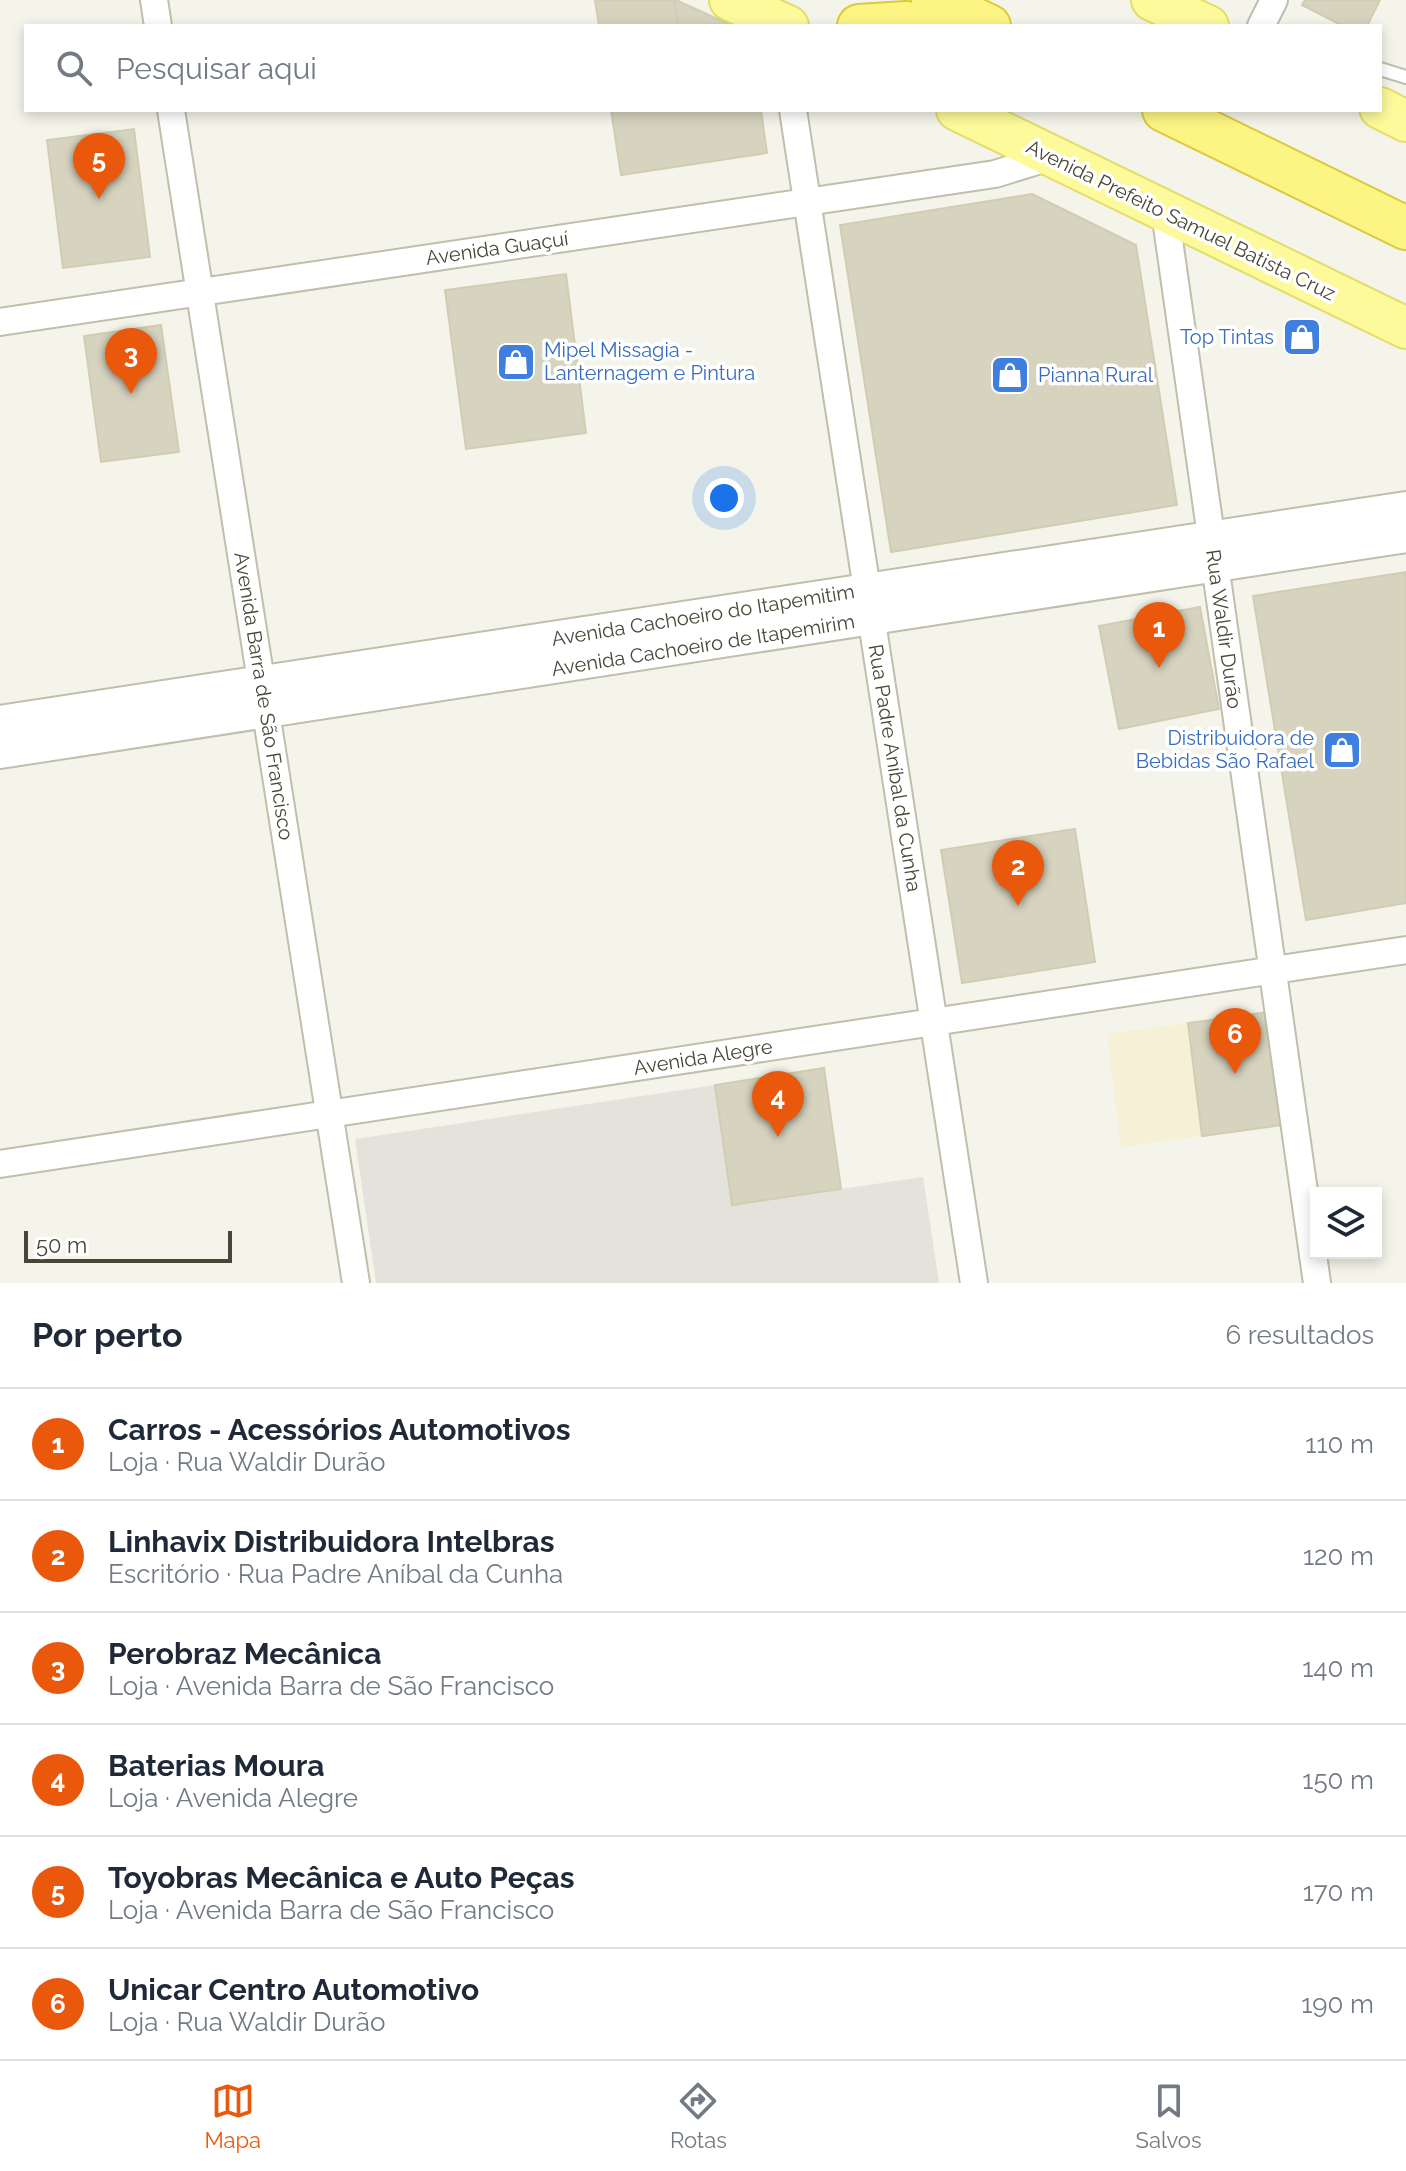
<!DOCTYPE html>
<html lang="pt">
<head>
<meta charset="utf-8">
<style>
  body { margin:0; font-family:Raleway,sans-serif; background:#f6f6f7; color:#1f2937 }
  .controls { position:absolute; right:24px; bottom:24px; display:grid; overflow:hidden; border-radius:0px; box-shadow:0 4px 12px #0003 }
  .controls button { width:72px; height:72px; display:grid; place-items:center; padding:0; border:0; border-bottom:2px solid #e0e1e3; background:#fff; color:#1f2937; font:40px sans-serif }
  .scale { position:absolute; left:24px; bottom:20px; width:208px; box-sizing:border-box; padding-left:8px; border:4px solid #494638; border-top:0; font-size:22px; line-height:28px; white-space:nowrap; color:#494638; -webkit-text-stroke:6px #fff; paint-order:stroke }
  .you { position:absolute; left:724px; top:498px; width:28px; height:28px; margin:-20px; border:6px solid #fff; border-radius:50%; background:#1a73e8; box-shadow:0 0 0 12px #1a73e833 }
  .badge { display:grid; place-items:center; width:52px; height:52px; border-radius:50%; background:#ea580c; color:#fff; font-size:26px; font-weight:700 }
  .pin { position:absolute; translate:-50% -66px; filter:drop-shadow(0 2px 4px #0008) }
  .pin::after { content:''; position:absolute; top:42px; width:28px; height:24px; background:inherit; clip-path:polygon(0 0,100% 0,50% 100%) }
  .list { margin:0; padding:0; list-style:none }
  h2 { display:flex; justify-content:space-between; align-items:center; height:104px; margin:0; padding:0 32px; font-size:34px }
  h2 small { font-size:26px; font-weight:400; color:#747a83 }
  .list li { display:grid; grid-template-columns:52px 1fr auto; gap:24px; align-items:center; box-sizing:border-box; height:112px; padding:0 32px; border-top:2px solid #e0e1e3 }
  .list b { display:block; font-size:30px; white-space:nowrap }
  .list p { margin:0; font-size:26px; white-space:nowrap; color:#747a83 }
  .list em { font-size:26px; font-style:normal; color:#747a83 }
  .icon { flex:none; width:44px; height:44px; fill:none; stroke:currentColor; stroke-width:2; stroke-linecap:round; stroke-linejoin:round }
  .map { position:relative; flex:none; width:1406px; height:1283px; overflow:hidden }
  .search { position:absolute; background:#fff; box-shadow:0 4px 12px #0003; left:24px; right:24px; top:24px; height:88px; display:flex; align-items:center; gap:20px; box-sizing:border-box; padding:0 28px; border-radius:0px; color:#747a83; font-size:30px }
  .sheet { height:776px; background:#fff }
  nav { display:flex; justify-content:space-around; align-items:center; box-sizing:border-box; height:112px; border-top:2px solid #e0e1e3; background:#fff; font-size:22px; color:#747a83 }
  nav a { display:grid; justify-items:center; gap:4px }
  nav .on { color:#ea580c }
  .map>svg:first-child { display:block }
  .commercial { fill:#f6f0d6 }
  .industrial { fill:#e4e3db }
  .building { fill:#d6d3bf; stroke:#d1cdb3; stroke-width:2 }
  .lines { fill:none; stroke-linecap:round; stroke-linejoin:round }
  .service-casing { stroke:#c0bfac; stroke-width:16 }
  .minor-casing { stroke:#c0bfac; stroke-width:30 }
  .tertiary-casing { stroke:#c0bfac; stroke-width:36 }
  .primary-casing { stroke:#e2dd6a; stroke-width:44 }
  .trunk-casing { stroke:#dbca3d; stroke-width:46 }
  .service { stroke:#fff; stroke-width:12 }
  .minor { stroke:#fff; stroke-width:26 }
  .tertiary { stroke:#fff; stroke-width:32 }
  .primary { stroke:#fcfa9b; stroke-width:40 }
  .trunk { stroke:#fcf584; stroke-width:42 }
  .labels { text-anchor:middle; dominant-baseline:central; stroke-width:7; stroke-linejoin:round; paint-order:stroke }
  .street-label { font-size:20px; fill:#494638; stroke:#fff }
  .shop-label { font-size:20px; fill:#366cbe; stroke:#fff; text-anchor:end }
</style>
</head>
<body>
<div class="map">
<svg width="1406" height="1283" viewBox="0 0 1406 1283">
  <rect width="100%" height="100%" fill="#f5f4ea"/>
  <path class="commercial" d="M1187 1023 1202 1136 1121 1147 1107 1034Z"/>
  <path class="industrial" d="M715 1085 732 1205 923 1177 939 1283H376L355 1139Z"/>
  <path class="building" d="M595 0H674L678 26H599Z
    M674 0H676L733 26H678Z
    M1305 0H1380L1367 26H1343L1302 5Z
    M611 110H761L767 153 621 175Z
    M134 129 150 257 63 268 47 140Z
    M1032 194 1136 245 1177 505 891 552 840 225Z
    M566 274 586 433 466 449 445 290Z
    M161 325 179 452 101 462 84 336Z
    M1406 572V903L1306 920 1253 596Z
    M1200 607 1219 709 1119 729 1099 626Z
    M1075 829 1095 962 962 983 941 850Z
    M1269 1012 1283 1125 1202 1136 1188 1023Z
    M824 1068 841 1189 732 1205 715 1085Z"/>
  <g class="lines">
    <defs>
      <path id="service" d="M1380 69 1406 77"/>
      <path id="minor" d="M154 0 158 26
        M1261 26 1274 0
        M171 110 356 1283
        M793 110 974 1283
        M1165 212 1317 1283
        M0 322 995 174 1050 157
        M0 1164 1406 950"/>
      <path id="tertiary" d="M0 722 1406 508
        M0 752 1406 536"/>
      <path id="primary" d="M730 0 788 26
        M1152 0 1208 26
        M1380 108 1406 121
        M957 110 1406 328"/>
      <path id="trunk" d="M933 0 989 26
        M859 26 906 23 926 26
        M1164 110 1406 228"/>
    </defs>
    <use href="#service" class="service-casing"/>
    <use href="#minor" class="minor-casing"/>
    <use href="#tertiary" class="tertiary-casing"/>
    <use href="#primary" class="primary-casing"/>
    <use href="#trunk" class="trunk-casing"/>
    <use href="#service" class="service"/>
    <use href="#minor" class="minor"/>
    <use href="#tertiary" class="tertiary"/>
    <use href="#primary" class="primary"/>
    <use href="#trunk" class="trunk"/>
  </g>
  <defs>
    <symbol id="shop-square" viewBox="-11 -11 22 22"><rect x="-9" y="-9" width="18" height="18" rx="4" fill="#3f7fe0" stroke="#fff"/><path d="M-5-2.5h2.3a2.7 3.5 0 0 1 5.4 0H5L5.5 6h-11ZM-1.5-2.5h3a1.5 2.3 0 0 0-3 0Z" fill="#fff"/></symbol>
  </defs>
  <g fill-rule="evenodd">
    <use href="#shop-square" x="1280" y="315" width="44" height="44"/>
    <use href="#shop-square" x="494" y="340" width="44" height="44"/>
    <use href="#shop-square" x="988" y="353" width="44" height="44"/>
    <use href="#shop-square" x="1320" y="728" width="44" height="44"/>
  </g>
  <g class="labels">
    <g class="street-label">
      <text transform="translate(1181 220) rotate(26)">Avenida Prefeito Samuel Batista Cruz</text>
      <text transform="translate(497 248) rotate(-8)">Avenida Guaçuí</text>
      <text transform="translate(703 615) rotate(-9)">Avenida Cachoeiro do Itapemitim</text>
      <text transform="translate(1224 629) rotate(82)">Rua Waldir Durão</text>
      <text transform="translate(703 645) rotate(-9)">Avenida Cachoeiro de Itapemirim</text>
      <text transform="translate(264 696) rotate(81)">Avenida Barra de São Francisco</text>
      <text transform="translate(895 768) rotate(81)">Rua Padre Aníbal da Cunha</text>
      <text transform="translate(703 1057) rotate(-9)">Avenida Alegre</text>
    </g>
    <g class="shop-label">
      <text x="1274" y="337">Top Tintas</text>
      <text x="544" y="350" text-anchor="start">Mipel Missagia -<tspan x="544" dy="23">Lanternagem e Pintura</tspan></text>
      <text x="1038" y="375" text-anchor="start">Pianna Rural</text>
      <text x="1314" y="738">Distribuidora de<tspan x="1314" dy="23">Bebidas São Rafael</tspan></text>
    </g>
  </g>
</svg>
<div class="controls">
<button><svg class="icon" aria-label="layers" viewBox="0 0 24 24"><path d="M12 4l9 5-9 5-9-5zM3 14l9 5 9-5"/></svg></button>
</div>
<div class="scale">50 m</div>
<div class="you"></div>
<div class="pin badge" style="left:1159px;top:668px">1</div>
<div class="pin badge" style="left:1018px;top:906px">2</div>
<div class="pin badge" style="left:131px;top:394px">3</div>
<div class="pin badge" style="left:778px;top:1137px">4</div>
<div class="pin badge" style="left:99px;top:199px">5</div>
<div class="pin badge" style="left:1235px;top:1074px">6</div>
<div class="search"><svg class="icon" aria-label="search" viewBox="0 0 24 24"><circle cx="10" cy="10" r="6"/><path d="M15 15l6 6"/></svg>Pesquisar aqui</div>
</div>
<section class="sheet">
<h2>Por perto<small>6 resultados</small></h2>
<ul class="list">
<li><span class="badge">1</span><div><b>Carros - Acessórios Automotivos</b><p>Loja · Rua Waldir Durão</p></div><em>110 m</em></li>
<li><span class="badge">2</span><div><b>Linhavix Distribuidora Intelbras</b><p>Escritório · Rua Padre Aníbal da Cunha</p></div><em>120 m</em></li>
<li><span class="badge">3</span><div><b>Perobraz Mecânica</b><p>Loja · Avenida Barra de São Francisco</p></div><em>140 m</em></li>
<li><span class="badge">4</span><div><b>Baterias Moura</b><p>Loja · Avenida Alegre</p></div><em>150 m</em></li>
<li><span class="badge">5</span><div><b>Toyobras Mecânica e Auto Peças</b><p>Loja · Avenida Barra de São Francisco</p></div><em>170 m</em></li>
<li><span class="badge">6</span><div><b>Unicar Centro Automotivo</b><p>Loja · Rua Waldir Durão</p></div><em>190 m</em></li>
</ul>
</section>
<nav>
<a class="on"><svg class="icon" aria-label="map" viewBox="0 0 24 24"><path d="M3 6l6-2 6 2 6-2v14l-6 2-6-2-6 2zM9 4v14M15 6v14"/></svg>Mapa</a>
<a><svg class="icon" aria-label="directions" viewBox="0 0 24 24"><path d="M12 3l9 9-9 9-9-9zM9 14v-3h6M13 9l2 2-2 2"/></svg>Rotas</a>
<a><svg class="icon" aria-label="saved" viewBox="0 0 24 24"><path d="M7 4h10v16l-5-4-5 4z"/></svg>Salvos</a>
</nav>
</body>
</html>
